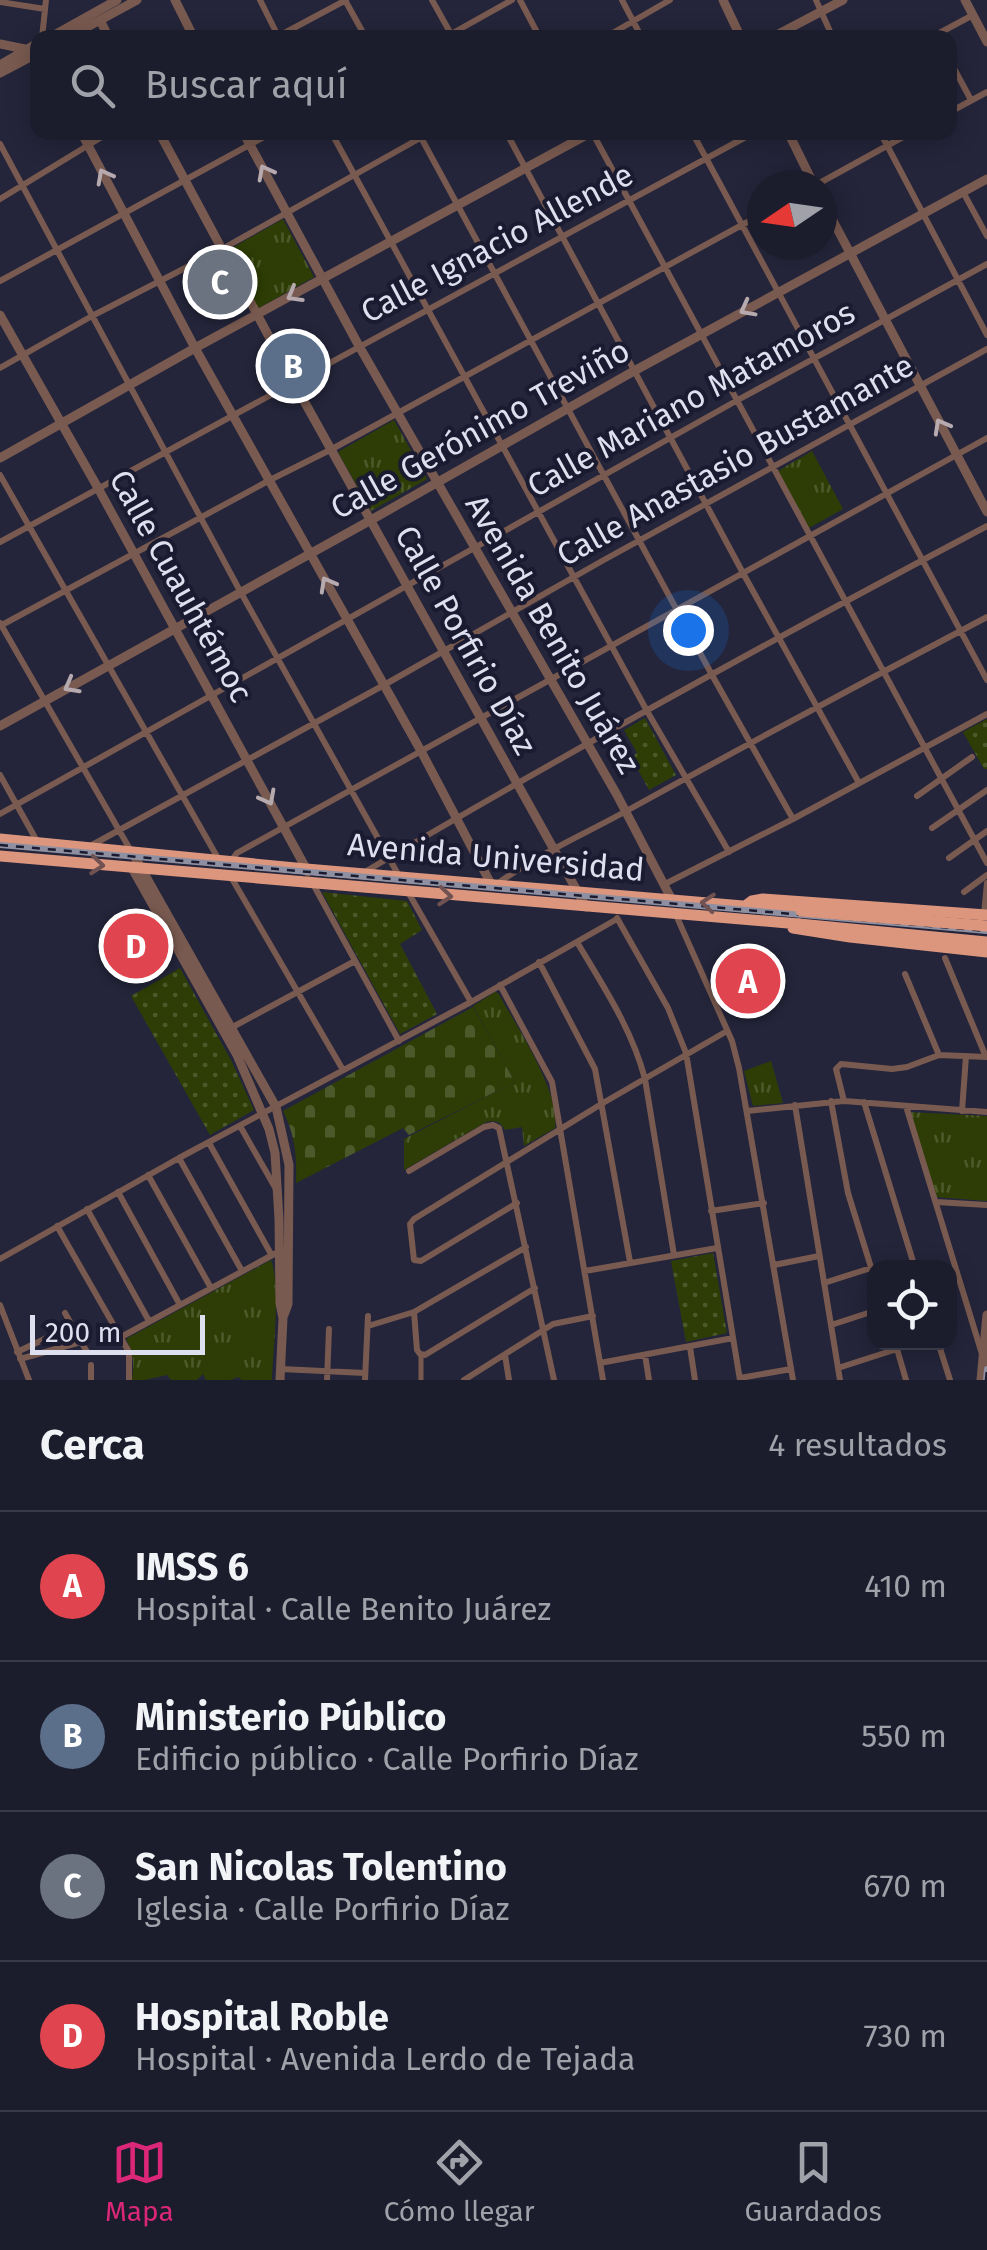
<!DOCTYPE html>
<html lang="es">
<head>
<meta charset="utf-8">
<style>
  body { margin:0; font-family:"Fira Sans",sans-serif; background:#282938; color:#f1f3f6 }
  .controls { position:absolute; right:30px; bottom:30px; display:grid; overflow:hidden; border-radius:20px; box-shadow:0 5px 25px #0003 }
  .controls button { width:90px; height:90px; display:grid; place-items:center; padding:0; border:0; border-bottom:2px solid #393a48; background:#1b1c2c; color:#f1f3f6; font:50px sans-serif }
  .compass { position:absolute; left:747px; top:170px; width:90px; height:90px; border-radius:50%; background:#1b1c2c; box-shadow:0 5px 25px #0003; rotate:257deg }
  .scale { position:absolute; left:30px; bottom:25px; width:175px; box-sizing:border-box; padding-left:10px; border:5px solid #dee0ef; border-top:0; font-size:28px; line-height:35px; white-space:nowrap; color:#dee0ef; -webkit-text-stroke:8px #1a1b30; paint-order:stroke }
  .you { position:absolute; left:688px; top:630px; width:35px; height:35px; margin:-25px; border:8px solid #fff; border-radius:50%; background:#1a73e8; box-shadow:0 0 0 15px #1a73e833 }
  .badge { display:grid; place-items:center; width:65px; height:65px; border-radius:50%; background:#db2777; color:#fff; font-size:32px; font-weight:700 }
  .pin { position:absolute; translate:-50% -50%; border:5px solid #fff; box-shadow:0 2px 10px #0006 }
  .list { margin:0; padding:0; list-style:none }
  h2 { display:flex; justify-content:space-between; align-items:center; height:130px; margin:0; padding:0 40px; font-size:42px }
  h2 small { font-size:32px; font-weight:400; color:#a0a1a9 }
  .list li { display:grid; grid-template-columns:65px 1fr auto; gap:30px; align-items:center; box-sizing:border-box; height:150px; padding:0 40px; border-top:2px solid #393a48 }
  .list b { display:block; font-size:38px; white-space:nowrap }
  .list p { margin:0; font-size:32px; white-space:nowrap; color:#a0a1a9 }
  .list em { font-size:32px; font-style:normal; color:#a0a1a9 }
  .icon { flex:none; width:55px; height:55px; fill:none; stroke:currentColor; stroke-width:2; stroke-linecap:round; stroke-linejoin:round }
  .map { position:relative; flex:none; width:987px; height:1380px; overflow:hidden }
  .search { position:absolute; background:#1b1c2c; box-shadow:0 5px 25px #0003; left:30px; right:30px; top:30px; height:110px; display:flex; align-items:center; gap:25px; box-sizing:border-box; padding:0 35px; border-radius:20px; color:#a0a1a9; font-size:38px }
  .sheet { height:730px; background:#1b1c2c }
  nav { display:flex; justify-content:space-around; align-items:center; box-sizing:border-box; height:140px; border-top:2px solid #393a48; background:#1b1c2c; font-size:28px; color:#a0a1a9 }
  nav a { display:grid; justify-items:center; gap:5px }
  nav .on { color:#db2777 }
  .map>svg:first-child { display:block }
  .grass { fill:url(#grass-dots) }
  .cemetery { fill:url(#cemetery-stones) }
  .park { fill:url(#park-tufts) }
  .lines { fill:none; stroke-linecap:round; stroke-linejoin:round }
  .pedestrian { stroke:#795a50; stroke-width:5 }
  .minor { stroke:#795a50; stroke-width:6 }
  .tertiary { stroke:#795a50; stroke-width:9 }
  .trunk { stroke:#dc967e; stroke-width:11 }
  .rail-casing { stroke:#8e8fa1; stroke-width:6 }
  .rail { stroke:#1a1b30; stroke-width:2.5; stroke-dasharray:8; stroke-linecap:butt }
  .trunk-bridge { stroke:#dc967e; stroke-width:11 }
  .oneway { stroke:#b6aaaf }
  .oneway2 { stroke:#715253 }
  .labels { text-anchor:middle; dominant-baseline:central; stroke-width:8; stroke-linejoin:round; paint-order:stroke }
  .street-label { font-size:32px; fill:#dee0ef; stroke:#1a1b30 }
</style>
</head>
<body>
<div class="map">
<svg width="987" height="1380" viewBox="0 0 987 1380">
  <defs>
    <pattern id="grass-dots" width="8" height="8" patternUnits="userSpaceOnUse" patternTransform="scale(2.5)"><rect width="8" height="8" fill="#2e3d05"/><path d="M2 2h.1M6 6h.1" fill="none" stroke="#4c592a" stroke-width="1.8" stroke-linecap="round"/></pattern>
    <pattern id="cemetery-stones" width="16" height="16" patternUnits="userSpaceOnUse" patternTransform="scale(2.5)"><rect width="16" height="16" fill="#2e3d05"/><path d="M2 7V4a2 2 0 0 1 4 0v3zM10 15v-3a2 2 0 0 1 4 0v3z" fill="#4c592a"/></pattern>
    <pattern id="park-tufts" width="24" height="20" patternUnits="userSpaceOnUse" patternTransform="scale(2.5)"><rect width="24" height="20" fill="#2e3d05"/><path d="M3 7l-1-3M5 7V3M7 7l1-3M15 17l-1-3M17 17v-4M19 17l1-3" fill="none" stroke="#4c592a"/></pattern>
  </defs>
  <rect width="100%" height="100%" fill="#24253a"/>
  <path class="grass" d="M645 718 676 775 649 790 631 757 637 753 624 730Z
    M987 719V769H984L963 732Z
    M322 892 407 901 422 930 400 944 437 1014 400 1034Z
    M180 968 232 1062 254 1110 210 1135 131 996Z
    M713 1253 727 1333 686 1342 671 1261Z"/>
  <path class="cemetery" d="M473 1007 515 1082 409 1135 403 1128 296 1183C297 1156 295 1135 283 1111Z"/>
  <path class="park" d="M283 219 314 277 257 309 225 252Z
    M394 420 427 479 371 511 338 452Z
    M812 451 843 509 809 528 778 471Z
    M495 992 498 993C516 1025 561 1093 555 1128L524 1146 522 1127 505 1130C500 1121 496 1120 486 1122L404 1170V1139L515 1082 473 1006Z
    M771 1061 783 1103 753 1106 744 1071Z
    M908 1112 987 1116V1201L936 1197Z
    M271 1260C281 1286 273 1350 272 1380H242L238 1377 231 1380H206L203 1374 197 1380H171L167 1375 145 1380H132C134 1364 134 1354 126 1339Z"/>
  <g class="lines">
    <path class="pedestrian" d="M421 1355V1380"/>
    <path class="minor" d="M260 0 279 38
      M345 0 366 38
      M432 0 451 34
      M520 0 540 38
      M622 0 642 38
      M816 0 833 38
      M0 2 45 9
      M42 38 46 0
      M275 38 346 0
      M444 38 512 0
      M604 38 670 0
      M930 38 973 15
      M950 61 971 100
      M950 112 987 92
      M331 132 647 711 729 852
      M418 132 712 675 793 819
      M506 132 743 573 859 783
      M592 132 987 863
      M692 132 987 680
      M880 132 987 335
      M0 144 240 591 399 876
      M816 185 912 132
      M963 192 987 236
      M0 199 110 132
      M0 281 273 132
      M0 368 92 316 222 249 431 132
      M0 475 219 860
      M0 542 755 132
      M0 623 131 851
      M0 626 270 480 332 449 762 214
      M0 775 38 843
      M917 796 972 757
      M0 814 736 401 987 264
      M932 828 987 790
      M92 845 384 685 602 561 987 349
      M949 858 987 831
      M231 861 237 853 987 438
      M363 873C568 752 777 637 987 526
      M231 877 343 1070
      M313 884 399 1041
      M497 884C538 854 585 834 630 809 748 744 867 680 987 617
      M665 884 793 819 987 714
      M408 892 471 1002
      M964 892 987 875
      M984 914 987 883
      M676 915 732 1041 739 1068 793 1380
      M617 918 668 1008 686 1053 740 1380
      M577 942C603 986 632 1029 645 1079L674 1255
      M945 958 986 1057
      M539 962 595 1069 630 1262
      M905 974 939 1055
      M500 985 552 1082 603 1380
      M229 1029 355 961
      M831 1101 848 1193 874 1277
      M844 1101 836 1069 841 1064 892 1069 907 1067 939 1055 987 1057
      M864 1102 915 1268
      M795 1105 840 1380
      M906 1106 982 1354
      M747 1111 844 1101 987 1112
      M962 1111 966 1056
      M240 1126 276 1189
      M209 1143 271 1254
      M179 1158 242 1271
      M409 1171 484 1127 493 1125 499 1128 554 1380
      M148 1175 211 1288
      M118 1192 180 1305
      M936 1202 987 1205
      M517 1203 421 1261 414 1260 410 1224 414 1219 603 1103 727 1031
      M87 1209 149 1321
      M711 1211 764 1203
      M57 1226 129 1352V1380
      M0 1259 179 1158 471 1002 617 919
      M774 1265 819 1256
      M585 1271 717 1248
      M824 1283 871 1268
      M0 1305 29 1380
      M414 1312 417 1350 420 1354 425 1355 535 1288
      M65 1313 87 1352
      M831 1325 874 1311
      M368 1326 414 1312 526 1247
      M121 1337 278 1252
      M895 1342 906 1380
      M938 1342 950 1380
      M690 1347 695 1380
      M17 1352 72 1326
      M505 1355 509 1380
      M645 1355 649 1380
      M20 1359 81 1342
      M600 1363 733 1338
      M91 1365V1380
      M838 1368 897 1349
      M281 1369 365 1373
      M740 1378 791 1369
      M327 1380 329 1329
      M365 1380 368 1316
      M464 1380 553 1324 593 1316"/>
    <path class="tertiary" d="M175 0 194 38
      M723 0 741 38
      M965 0 987 42
      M100 20 109 38
      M49 38 117 0
      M67 38 137 0
      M771 38 843 0
      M0 44 25 49
      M0 65 38 43
      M0 73 38 53
      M81 132 195 348 421 751 491 884
      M159 132 294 383 586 907
      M243 132 359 346 617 795 672 900
      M788 132 814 185
      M822 200 987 512
      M0 315 98 488 308 872
      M0 458 195 348 592 132
      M0 726 371 520 634 371 987 179
      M132 852 276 1107 289 1165 288 1304 284 1315
      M132 868 237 1055 269 1129 275 1153 279 1219 280 1303 283 1318 280 1380
      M981 1380 987 1315"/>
    <path class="trunk" d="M0 839 306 869 801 911
      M0 856 799 924
      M744 907 752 901 763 899 987 915
      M793 928 850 937 987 952"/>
    <defs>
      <path id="rail" d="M0 845 987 931
        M986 1380 987 1369"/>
    </defs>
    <use href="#rail" class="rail-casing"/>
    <use href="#rail" class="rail"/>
    <path class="trunk-bridge" d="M801 911 987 926
      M799 924 987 942"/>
  </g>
  <defs><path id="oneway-chevron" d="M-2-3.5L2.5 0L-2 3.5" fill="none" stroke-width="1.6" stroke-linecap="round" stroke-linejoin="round" transform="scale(2.5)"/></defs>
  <g class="oneway">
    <use href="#oneway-chevron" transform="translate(265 172) rotate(-118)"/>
    <use href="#oneway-chevron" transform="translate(104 176) rotate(-118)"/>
    <use href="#oneway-chevron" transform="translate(294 295) rotate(150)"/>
    <use href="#oneway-chevron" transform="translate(747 309) rotate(152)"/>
    <use href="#oneway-chevron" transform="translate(941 426) rotate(-119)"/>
    <use href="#oneway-chevron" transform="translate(327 584) rotate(-119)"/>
    <use href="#oneway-chevron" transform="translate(71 686) rotate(151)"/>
    <use href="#oneway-chevron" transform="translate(268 798) rotate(62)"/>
  </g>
  <g class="oneway2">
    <use href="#oneway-chevron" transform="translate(97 865) rotate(5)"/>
    <use href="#oneway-chevron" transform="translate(445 896) rotate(5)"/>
    <use href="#oneway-chevron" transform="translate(708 903) rotate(-175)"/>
  </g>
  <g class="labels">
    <g class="street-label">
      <text transform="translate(497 243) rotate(-28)">Calle Ignacio Allende</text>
      <text transform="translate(691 399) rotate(-29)">Calle Mariano Matamoros</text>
      <text transform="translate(480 429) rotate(-29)">Calle Gerónimo Treviño</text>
      <text transform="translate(735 460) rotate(-29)">Calle Anastasio Bustamante</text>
      <text transform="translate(181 586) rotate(61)">Calle Cuauhtémoc</text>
      <text transform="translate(553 634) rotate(60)">Avenida Benito Juárez</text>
      <text transform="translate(466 640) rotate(61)">Calle Porfirio Díaz</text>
      <text transform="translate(496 857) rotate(5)">Avenida Universidad</text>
    </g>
  </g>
</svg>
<div class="controls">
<button><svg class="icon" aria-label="locate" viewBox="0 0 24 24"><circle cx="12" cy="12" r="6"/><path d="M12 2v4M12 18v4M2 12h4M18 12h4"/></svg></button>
</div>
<svg class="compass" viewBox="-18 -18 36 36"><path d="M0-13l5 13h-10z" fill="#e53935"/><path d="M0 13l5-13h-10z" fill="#a0a1a9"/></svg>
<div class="scale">200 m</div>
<div class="you"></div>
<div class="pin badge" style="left:748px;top:981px;background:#e0444e">A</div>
<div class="pin badge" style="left:293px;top:366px;background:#5c6f8a">B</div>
<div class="pin badge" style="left:220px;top:282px;background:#6b7280">C</div>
<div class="pin badge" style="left:136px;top:946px;background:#e0444e">D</div>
<div class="search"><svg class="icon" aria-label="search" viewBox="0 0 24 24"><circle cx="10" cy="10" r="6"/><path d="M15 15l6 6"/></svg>Buscar aquí</div>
</div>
<section class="sheet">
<h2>Cerca<small>4 resultados</small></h2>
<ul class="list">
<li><span class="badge" style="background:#e0444e">A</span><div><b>IMSS 6</b><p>Hospital · Calle Benito Juárez</p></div><em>410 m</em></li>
<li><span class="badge" style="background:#5c6f8a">B</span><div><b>Ministerio Público</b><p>Edificio público · Calle Porfirio Díaz</p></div><em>550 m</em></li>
<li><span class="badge" style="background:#6b7280">C</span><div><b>San Nicolas Tolentino</b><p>Iglesia · Calle Porfirio Díaz</p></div><em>670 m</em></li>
<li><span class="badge" style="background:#e0444e">D</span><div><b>Hospital Roble</b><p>Hospital · Avenida Lerdo de Tejada</p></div><em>730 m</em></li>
</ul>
</section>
<nav>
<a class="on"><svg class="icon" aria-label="map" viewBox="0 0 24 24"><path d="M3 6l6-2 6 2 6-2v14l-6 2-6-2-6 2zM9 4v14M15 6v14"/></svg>Mapa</a>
<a><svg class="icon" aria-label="directions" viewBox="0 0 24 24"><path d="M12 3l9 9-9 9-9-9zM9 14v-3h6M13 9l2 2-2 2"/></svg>Cómo llegar</a>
<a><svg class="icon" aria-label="saved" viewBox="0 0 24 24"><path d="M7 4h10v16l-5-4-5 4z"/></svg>Guardados</a>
</nav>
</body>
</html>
